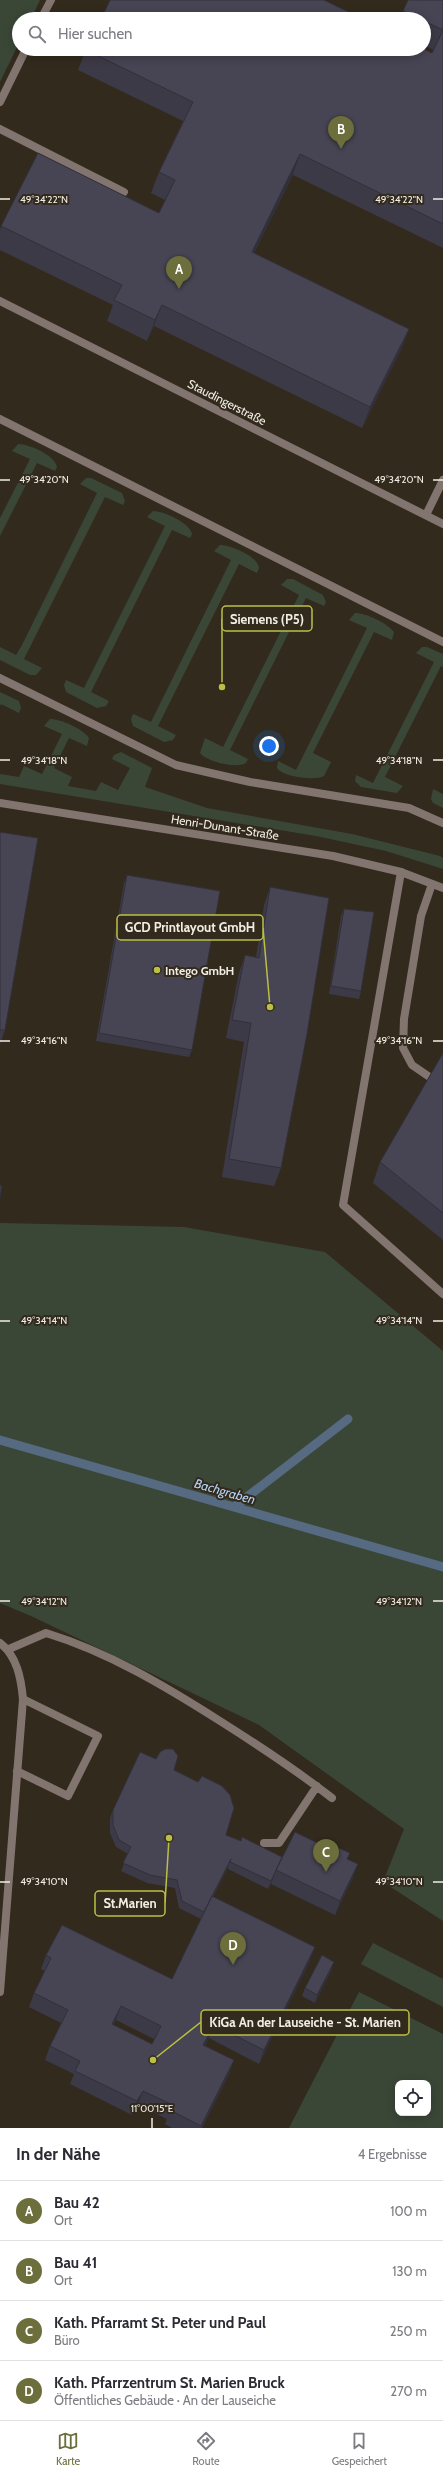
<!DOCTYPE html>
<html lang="de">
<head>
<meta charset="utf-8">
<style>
  body { margin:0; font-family:Cabin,sans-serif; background:#f7f7f7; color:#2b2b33 }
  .controls { position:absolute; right:12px; bottom:12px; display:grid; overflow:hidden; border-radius:8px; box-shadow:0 2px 10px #0003 }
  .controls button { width:36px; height:36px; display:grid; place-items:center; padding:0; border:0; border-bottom:1px solid #e1e1e2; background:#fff; color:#2b2b33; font:20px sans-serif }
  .you { position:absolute; left:269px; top:746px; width:14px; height:14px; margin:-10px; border:3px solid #fff; border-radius:50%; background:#1a73e8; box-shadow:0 0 0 6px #1a73e833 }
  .badge { display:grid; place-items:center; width:26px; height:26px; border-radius:50%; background:#6c6e3b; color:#fff; font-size:13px; font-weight:700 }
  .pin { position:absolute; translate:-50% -33px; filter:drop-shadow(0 1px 2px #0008) }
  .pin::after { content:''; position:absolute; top:21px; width:14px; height:12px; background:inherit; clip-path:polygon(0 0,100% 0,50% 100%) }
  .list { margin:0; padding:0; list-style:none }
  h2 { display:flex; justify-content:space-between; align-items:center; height:52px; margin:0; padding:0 16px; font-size:17px }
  h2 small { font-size:13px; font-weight:400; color:#7c7c81 }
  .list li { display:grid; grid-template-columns:26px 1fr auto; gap:12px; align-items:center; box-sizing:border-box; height:60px; padding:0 16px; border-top:1px solid #e1e1e2 }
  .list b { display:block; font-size:15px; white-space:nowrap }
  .list p { margin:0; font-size:13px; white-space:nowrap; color:#7c7c81 }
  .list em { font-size:13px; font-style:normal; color:#7c7c81 }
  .icon { flex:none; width:22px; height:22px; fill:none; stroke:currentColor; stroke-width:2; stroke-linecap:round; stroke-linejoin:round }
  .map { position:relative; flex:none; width:443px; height:2128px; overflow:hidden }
  .search { position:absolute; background:#fff; box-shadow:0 2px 10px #0003; left:12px; right:12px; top:12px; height:44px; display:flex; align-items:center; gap:10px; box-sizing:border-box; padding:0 14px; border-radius:22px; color:#7c7c81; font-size:15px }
  .sheet { height:292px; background:#fff }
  nav { display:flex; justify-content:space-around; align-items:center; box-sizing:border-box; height:56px; border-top:1px solid #e1e1e2; background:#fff; font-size:11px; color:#7c7c81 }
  nav a { display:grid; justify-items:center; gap:2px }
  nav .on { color:#6c6e3b }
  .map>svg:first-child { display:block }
  .green { fill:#3a4737; fill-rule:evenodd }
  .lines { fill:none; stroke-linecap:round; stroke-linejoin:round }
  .stream { stroke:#566a81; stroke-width:9 }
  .service { stroke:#82746e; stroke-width:8 }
  .minor { stroke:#82746e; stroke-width:8 }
  .wall { fill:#3d3a47; fill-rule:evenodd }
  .shaded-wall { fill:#32303a }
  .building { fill:#474453; stroke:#32303a; fill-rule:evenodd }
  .ticks { fill:none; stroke:#f2ede4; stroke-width:1.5 }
  .poi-dot { fill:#bbc045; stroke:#322a1d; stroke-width:1.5 }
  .labels { text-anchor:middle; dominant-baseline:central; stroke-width:4; stroke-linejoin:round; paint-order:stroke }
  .street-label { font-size:12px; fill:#f2ede4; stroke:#322a1d }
  .poi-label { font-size:12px; font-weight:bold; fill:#f2ede4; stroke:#322a1d; text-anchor:start }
  .water-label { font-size:13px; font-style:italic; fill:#b5d4f7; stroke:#322a1d }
  .ticks-label { font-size:10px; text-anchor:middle; fill:#f2ede4; stroke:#322a1d; stroke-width:4; stroke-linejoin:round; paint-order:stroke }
  .leader { fill:none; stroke:#bbc045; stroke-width:1.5 }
  .callout-dot { fill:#bbc045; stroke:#322a1d; stroke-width:1.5 }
  .callout { fill:#322a1d; stroke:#bbc045; stroke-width:1.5 }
  .callout-label { font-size:13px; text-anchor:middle; font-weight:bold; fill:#f2ede4 }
</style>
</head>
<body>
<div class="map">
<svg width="443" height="2128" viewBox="0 0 443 2128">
  <rect width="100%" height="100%" fill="#322a1d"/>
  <path class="green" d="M0 0H40L31 19H19V43L0 82Z
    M18 444C29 444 55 455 57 467L55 471 37 463 0 536V518L30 459 12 451Z
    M86 478H91L122 493 125 501 123 505 105 497 24 659 42 668 36 675H30L0 660V647L16 655 22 645 97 493 80 484Z
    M153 511C164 511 190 523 192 534L190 538 172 530 91 692 109 701 106 706 97 708 66 692 64 685 66 680 84 688 165 526 147 517Z
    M220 545C230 545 258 556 259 568L257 573 239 564 158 726 176 735 173 740 164 742 133 726 131 719 133 714 151 722 231 560 214 551Z
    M287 579H293L323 595 326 602 324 606 306 598 230 750 248 759 246 763C237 769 207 762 200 753L205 738 223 747 299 595 281 585Z
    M355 613C366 613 387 623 394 632L392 640 374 632 369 642 313 753 331 762 324 776C315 781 283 777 277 768L278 761 296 770 367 628 349 620Z
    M422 647H427L443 654V667L441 666 385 777 403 786 397 793 361 787 355 781 356 775 373 783 434 662 416 653Z
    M0 692 19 701 21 708 19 713 1 704 0 706Z
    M50 719C61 719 83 729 89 738L87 746 69 738 54 768 72 777 68 786 96 791 101 782 118 790 130 768 112 759 114 755 121 752 152 768 145 787 207 808 352 834 440 856 443 858V869L386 851 316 836 0 784V774L19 777 24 766 42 774 62 734 44 726Z
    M433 789 443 794V808L433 803 431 799Z
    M0 1223 184 1227 325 1252 443 1351V1921L383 1882 404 1829 259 1725 31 1616 0 1603Z
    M373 1943 443 1979V2007L361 1964Z
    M359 1992 443 2034V2128H289ZM398 2083H428V2113H398Z"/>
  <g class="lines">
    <path class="stream" d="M0 1440 443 1567
      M234 1507 348 1419"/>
    <path class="service" d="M41 19 51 0
      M0 102 26 49
      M0 129 124 192
      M0 301 443 524
      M0 419 443 642
      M426 515 443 480
      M0 678 176 765 250 782 409 808 443 823
      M401 872 343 1205 443 1294
      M431 1078 412 1065 403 1048 404 1019 421 916 432 884
      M9 1649 46 1633C108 1652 165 1686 220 1721 258 1745 296 1770 332 1798
      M17 1771 68 1796 98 1736 23 1699
      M264 1843H279L317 1786"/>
    <path class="minor" d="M0 803 333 856 401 872 443 888
      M0 1643C17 1656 21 1678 23 1699L0 1992"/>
  </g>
  <path class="wall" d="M443 0V248L293 175 254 253 409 329 401 350 362 428 154 326 147 341 107 321 113 305 0 250V230L1 226 159 213 165 200 151 193 159 172 183 121 78 70 86 49 432 53 433 50 424 45V19H400L403 11Z
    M0 832 5 1030 0 1044Z
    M127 875 192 1050 189 1057 96 1041 124 883Z
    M270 887 281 1168 274 1186 222 1177 244 1042 226 1038 239 973 245 955 256 957 264 905Z
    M344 909 361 991 359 999 329 994 341 916Z
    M443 1053V1240L373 1183 380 1162Z
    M174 1770 226 1835 282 1857 348 1859 353 1878 335 1915 271 1884 272 1881 268 1889 228 1869V1867L213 1897 310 1961 259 2064 209 2038 205 2046 234 2060 229 2074 202 2128H172L165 2124 167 2119 138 2105 132 2115 70 2084 74 2074 45 2060 50 2046 61 2023 29 2007 34 1993 45 1971 41 1969 46 1955 172 1979 201 1919 179 1908 175 1888 147 1883 121 1871 128 1854 116 1847 110 1833V1818L113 1810ZM116 2020 154 2039 152 2044 113 2025Z
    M332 1969 315 2003 302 1996 305 1988Z"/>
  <path class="shaded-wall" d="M300 154 293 175 244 273 252 252Z
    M162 305 154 326 147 341 155 320Z
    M409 329 401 350 362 428 370 407Z
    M231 1859 228 1867 201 1919 204 1912Z
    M358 1864 353 1878 335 1915 340 1901Z
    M275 1873 272 1881 268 1889 271 1881Z
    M315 1947 310 1961 259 2064 264 2050Z
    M334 1962 332 1969 315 2003 317 1995Z
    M121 2006 116 2020 107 2038 112 2024Z
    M214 2025 209 2038 198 2059 203 2045Z
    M234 2060 229 2074 202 2128H201Z
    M143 2091 138 2105 132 2115 137 2101Z"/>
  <path class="building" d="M110 0H324L363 19H101Z
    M408 0H443V224L300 154 252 252 409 329 370 407 162 305 155 320 114 300 122 285 1 226 38 153 159 213 175 180 159 172 193 102 86 50V49H424L432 53 443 30 424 21V19H421L403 11Z
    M0 832 38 838 5 1030H0Z
    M127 875 220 891 192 1050 99 1033Z
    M270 887 329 898 307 1034 281 1168 229 1159 251 1023 232 1020 245 955 259 958Z
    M344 909 374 912 361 991 331 986Z
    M443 1053V1213L380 1162Z
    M0 1185 2 1186 0 1198Z
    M165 1749H173L178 1756 174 1770 198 1782 202 1776 222 1786 230 1795 234 1808 226 1835 241 1841 242 1837 282 1857 271 1881 230 1862 231 1859 204 1912 182 1901 177 1880 150 1875 123 1863 131 1847 119 1840 113 1825V1810L140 1752 156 1759 160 1752Z
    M295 1832 336 1852 339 1848 350 1853 347 1859 358 1864 340 1901 276 1870Z
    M212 1896 315 1947 264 2050 214 2025 203 2045 234 2060 201 2126 170 2110 173 2105 143 2091 137 2101 75 2071 80 2061 50 2046 68 2010 34 1993 51 1958 46 1955 62 1925 172 1979ZM121 2006 161 2026 152 2044 112 2024Z
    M322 1955 334 1962 317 1995 305 1988Z"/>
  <path class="ticks" d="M0 199H10M433 199H443M0 480H10M433 480H443M0 760H10M433 760H443M0 1041H10M433 1041H443M0 1321H10M433 1321H443M0 1601H10M433 1601H443M0 1882H10M433 1882H443M152 2118V2128"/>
  <circle class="poi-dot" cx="157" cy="970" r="4"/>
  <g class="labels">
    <g class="street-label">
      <text transform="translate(227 402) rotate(27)">Staudingerstraße</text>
      <text transform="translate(225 827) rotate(9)">Henri-Dunant-Straße</text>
    </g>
    <g class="poi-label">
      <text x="165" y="970">Intego GmbH</text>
    </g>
    <g class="water-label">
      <text transform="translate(225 1491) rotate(16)">Bachgraben</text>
    </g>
  </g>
  <g class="ticks-label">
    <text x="44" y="203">49°34'22"N</text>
    <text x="399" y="203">49°34'22"N</text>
    <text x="44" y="483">49°34'20"N</text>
    <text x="399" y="483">49°34'20"N</text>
    <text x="44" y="764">49°34'18"N</text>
    <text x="399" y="764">49°34'18"N</text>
    <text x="44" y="1044">49°34'16"N</text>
    <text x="399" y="1044">49°34'16"N</text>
    <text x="44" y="1324">49°34'14"N</text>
    <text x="399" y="1324">49°34'14"N</text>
    <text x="44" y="1605">49°34'12"N</text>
    <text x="399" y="1605">49°34'12"N</text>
    <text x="44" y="1885">49°34'10"N</text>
    <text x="399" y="1885">49°34'10"N</text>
    <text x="152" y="2112">11°00'15"E</text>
  </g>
  <path class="leader" d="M222 687L222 619M270 1007L263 928M169 1838L165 1903M153 2060L201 2022"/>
  <g class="callout-dot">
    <circle cx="222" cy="687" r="4"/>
    <circle cx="270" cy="1007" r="4"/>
    <circle cx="169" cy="1838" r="4"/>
    <circle cx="153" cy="2060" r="4"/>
  </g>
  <g class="callout">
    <rect x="222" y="606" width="90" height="25" rx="4"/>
    <rect x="117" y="915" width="146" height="25" rx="4"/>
    <rect x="95" y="1891" width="70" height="25" rx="4"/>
    <rect x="201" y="2010" width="208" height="25" rx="4"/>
  </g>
  <g class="callout-label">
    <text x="267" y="624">Siemens (P5)</text>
    <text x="190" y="932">GCD Printlayout GmbH</text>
    <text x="130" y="1908">St.Marien</text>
    <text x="305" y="2027">KiGa An der Lauseiche - St. Marien</text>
  </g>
</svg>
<div class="controls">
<button><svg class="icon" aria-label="locate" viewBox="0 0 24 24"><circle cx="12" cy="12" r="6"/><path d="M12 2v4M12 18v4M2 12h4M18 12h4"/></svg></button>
</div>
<div class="you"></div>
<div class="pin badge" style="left:179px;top:289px">A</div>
<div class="pin badge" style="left:341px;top:149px">B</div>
<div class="pin badge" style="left:326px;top:1872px">C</div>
<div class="pin badge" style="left:233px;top:1965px">D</div>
<div class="search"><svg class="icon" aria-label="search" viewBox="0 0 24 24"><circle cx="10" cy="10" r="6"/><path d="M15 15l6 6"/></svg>Hier suchen</div>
</div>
<section class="sheet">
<h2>In der Nähe<small>4 Ergebnisse</small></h2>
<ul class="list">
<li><span class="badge">A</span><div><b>Bau 42</b><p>Ort</p></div><em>100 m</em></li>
<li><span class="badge">B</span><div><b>Bau 41</b><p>Ort</p></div><em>130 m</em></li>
<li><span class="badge">C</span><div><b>Kath. Pfarramt St. Peter und Paul</b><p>Büro</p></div><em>250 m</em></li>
<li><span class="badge">D</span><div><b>Kath. Pfarrzentrum St. Marien Bruck</b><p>Öffentliches Gebäude · An der Lauseiche</p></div><em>270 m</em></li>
</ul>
</section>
<nav>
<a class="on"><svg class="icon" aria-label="map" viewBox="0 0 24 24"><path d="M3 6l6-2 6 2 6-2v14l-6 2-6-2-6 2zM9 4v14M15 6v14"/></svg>Karte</a>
<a><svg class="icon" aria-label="directions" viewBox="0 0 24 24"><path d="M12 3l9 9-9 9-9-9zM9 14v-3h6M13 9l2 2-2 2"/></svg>Route</a>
<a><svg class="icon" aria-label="saved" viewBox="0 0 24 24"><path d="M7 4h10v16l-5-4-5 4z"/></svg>Gespeichert</a>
</nav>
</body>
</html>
